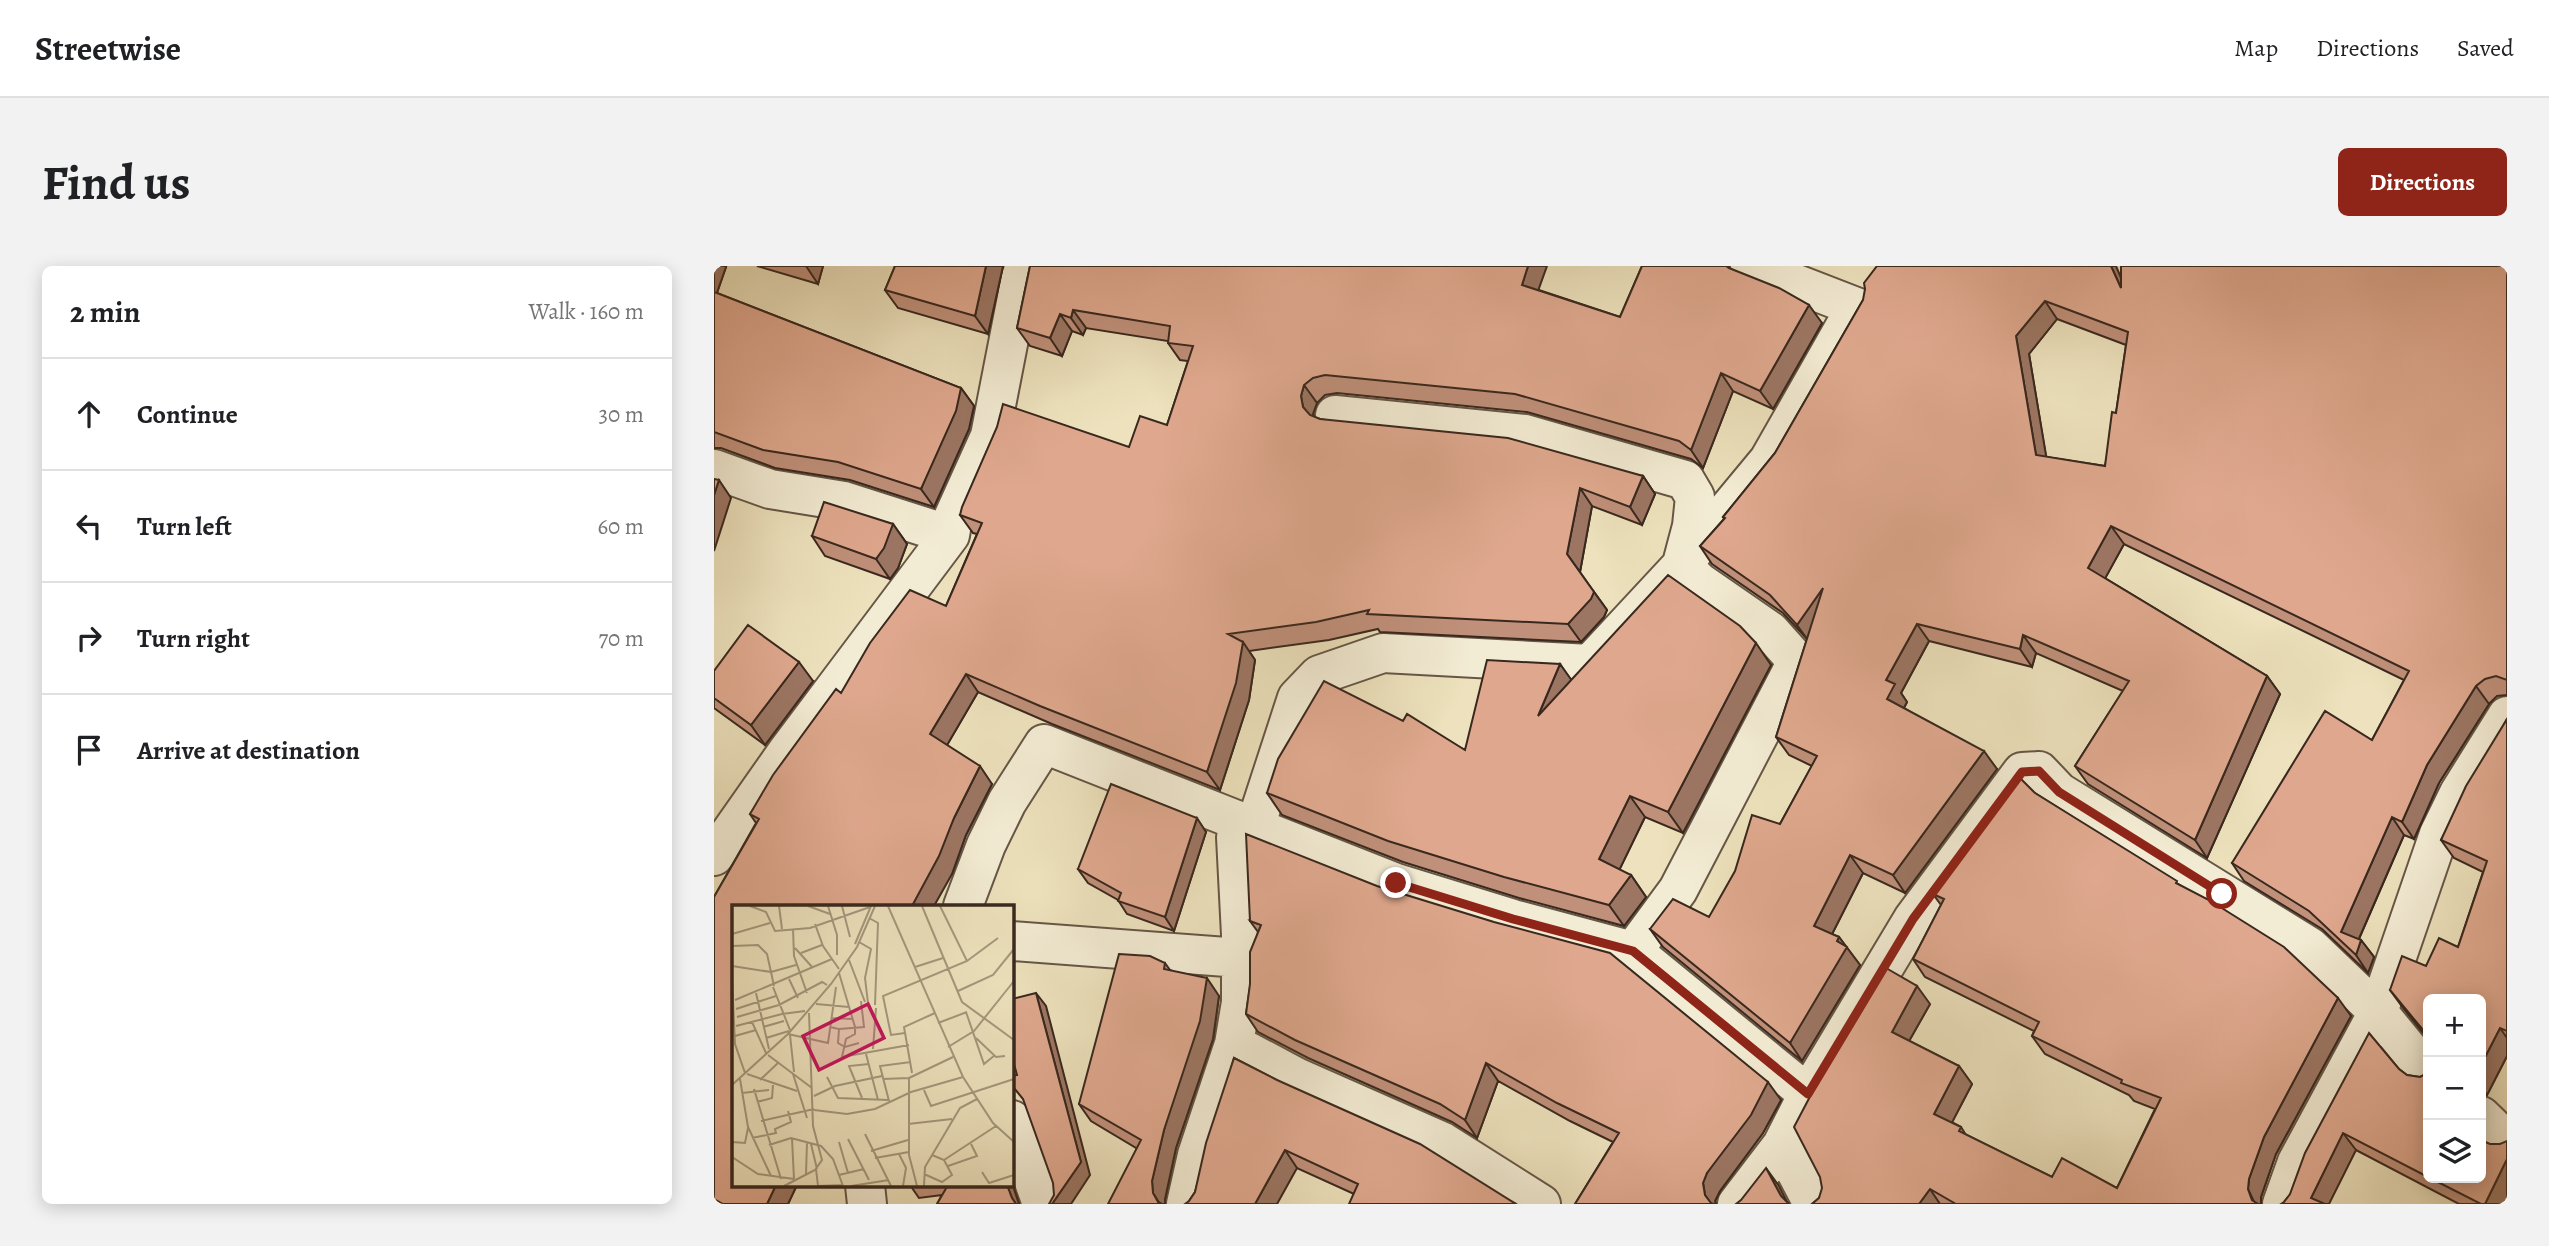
<!DOCTYPE html>
<html lang="en">
<head>
<meta charset="utf-8">
<style>
  body { margin:0; font-family:Alegreya,serif; background:#f2f2f2; color:#202124 }
  .controls { position:absolute; right:21px; bottom:21px; display:grid; overflow:hidden; border-radius:10px; box-shadow:0 4px 18px #0003 }
  .controls button { width:63px; height:63px; display:grid; place-items:center; padding:0; border:0; border-bottom:2px solid #e0e0e0; background:#fff; color:#202124; font:35px sans-serif }
  .stop { position:absolute; width:21px; height:21px; margin:-16px; border:5px solid #8f2418; border-radius:50%; background:#fff }
  .stop.end { background:#8f2418; border-color:#fff; box-shadow:0 2px 7px #0008 }
  .list { margin:0; padding:0; list-style:none }
  h2 { display:flex; justify-content:space-between; align-items:center; height:91px; margin:0; padding:0 28px; font-size:30px }
  h2 small { font-size:23px; font-weight:400; color:#757577 }
  .list li { display:grid; grid-template-columns:46px 1fr auto; gap:21px; align-items:center; box-sizing:border-box; height:112px; padding:0 28px; border-top:2px solid #e0e0e0 }
  .list b { display:block; font-size:26px; white-space:nowrap }
  .list em { font-size:23px; font-style:normal; color:#757577 }
  .icon { flex:none; width:38px; height:38px; fill:none; stroke:currentColor; stroke-width:2; stroke-linecap:round; stroke-linejoin:round }
  .map { position:relative; flex:none; width:1793px; height:938px; overflow:hidden; border-radius:10px }
  header { display:flex; align-items:center; gap:42px; box-sizing:border-box; height:98px; padding:0 35px; background:#fff; border-bottom:2px solid #e0e0e0 }
  header strong { font-size:33px }
  nav { display:flex; gap:38px; margin-inline-start:auto; font-size:24px }
  .intro { display:flex; align-items:center; justify-content:space-between; box-sizing:border-box; height:168px; padding:0 42px }
  h1 { margin:0; font-size:49px }
  .button { padding:18px 32px; border-radius:10px; background:#8f2418; color:#fff; font-size:24px; font-weight:700 }
  main { display:flex; gap:42px; padding:0 42px }
  aside { flex:1; background:#fff; border-radius:10px; box-shadow:0 4px 18px #0003 }
  .map>svg:first-child { display:block }
  .lines { fill:none; stroke-linecap:round; stroke-linejoin:round }
  .street-casing { stroke:#665646; stroke-width:42 }
  .street { stroke:#f3ecd4; stroke-width:38 }
  .wall { fill:#c0907a; stroke:#39281e; stroke-width:2; fill-rule:evenodd }
  .shaded-wall { fill:#9c7663; stroke:#39281e; stroke-width:2 }
  .building { fill:#dfa88e; stroke:#39281e; stroke-width:2; fill-rule:evenodd }
  .route { stroke:#8f2418; stroke-width:9 }
  .inset-road { fill:none; stroke:#a5987d; stroke-width:2 }
  .view { fill:#c2185b; fill-opacity:0.15; stroke:#c2185b; stroke-width:3.5 }
  .inset-edge { fill:none; stroke:#39281e; stroke-width:3.5 }
</style>
</head>
<body>
<header>
<strong>Streetwise</strong>
<nav><a>Map</a><a>Directions</a><a>Saved</a></nav>
</header>
<div class="intro"><h1>Find us</h1><a class="button">Directions</a></div>
<main>
<aside>
<h2>2 min<small>Walk · 160 m</small></h2>
<ul class="list">
<li><svg class="icon" aria-label="ahead" viewBox="0 0 24 24"><path d="M12 20V5M6 11l6-6 6 6"/></svg><div><b>Continue</b></div><em>30 m</em></li>
<li><svg class="icon" aria-label="left" viewBox="0 0 24 24"><path d="M17 20v-9H6M10 6l-5 5 5 5"/></svg><div><b>Turn left</b></div><em>60 m</em></li>
<li><svg class="icon" aria-label="right" viewBox="0 0 24 24"><path d="M7 20v-9h11M14 6l5 5-5 5"/></svg><div><b>Turn right</b></div><em>70 m</em></li>
<li><svg class="icon" aria-label="arrive" viewBox="0 0 24 24"><path d="M6 21V4h12l-3 4 3 4H6"/></svg><div><b>Arrive at destination</b></div></li>
</ul>
</aside>
<div class="map">
<svg width="1793" height="938" viewBox="0 0 1793 938">
  <rect width="100%" height="100%" fill="#ede2bd"/>
  <filter id="stains"><feTurbulence type="fractalNoise" baseFrequency=".00286" numOctaves="4"/><feColorMatrix values="0 0 0 0 .2 0 0 0 0 .09 0 0 0 0 .02 0 0 0 .5 -.17"/></filter>
  <radialGradient id="worn" r=".72"><stop offset=".6" stop-color="#630" stop-opacity="0"/><stop offset="1" stop-color="#630" stop-opacity=".3"/></radialGradient>
  <g class="lines">
    <defs>
      <path id="street" d="M621 149 811 168 971 214 981 231 978 260 969 294
        M0 203 56 223 130 235 236 269
        M968 299 985 316 1056 365 1081 393 1079 403 964 624 919 685 1094 828
        M0 590 73 486 236 269 239 252 276 170 307 11 311 0
        M249 640 272 579 293 536 330 478 682 617 799 653 919 685
        M298 675 526 692
        M520 778 584 812 729 876 827 938
        M1767 850 1793 875
        M298 854 328 938
        M1068 879 1099 938
        M151 919 153 938
        M472 938 483 889 520 778 527 736V669L522 571 541 561 583 432 605 409 669 387 876 398 968 299 1055 194 1142 41 1036 0
        M1023 938 1068 879 1094 828 1199 653 1308 506 1325 505 1345 526 1596 681 1664 746 1714 807
        M1568 938 1583 896 1664 746 1725 568 1745 527 1793 450"/>
    </defs>
    <use href="#street" class="street-casing"/>
    <use href="#street" class="street"/>
  </g>
  <path class="wall" d="M0 0 12 1 3 27 247 122 260 140 255 163 220 241 136 214 61 202 7 182H0Z
    M43 0H109L104 18Z
    M181 0H289L274 68 184 42 171 24Z
    M316 0 825 24 906 51 928 0H1015V2L1108 57 1059 143 1019 125 989 202 977 193 813 146 623 127 611 129 603 137 599 148 600 151 606 153 929 210 941 228 928 259 878 240 866 306 893 344 890 351 867 376 666 366 664 363 615 374 535 385 541 394 535 434 506 524 338 458 264 426 233 479 278 518 252 569 238 608 19 640V919H83L74 938H0V631L42 557 36 548 127 427 232 340 263 268 259 267 246 249 415 181 453 159 474 95 466 94 454 77V75L372 62 369 69 358 65 348 90 316 80 303 62Z
    M1793 0V429L1783 430 1775 438 1725 517 1700 573 1690 569 1645 673 1647 674 1660 691 1654 707 1608 663 1530 615 1518 597 1658 474 1690 414 1410 278 1391 312 1553 410 1566 428 1493 592 1374 518 1361 500 1409 425 1322 387 1318 401 1215 375 1187 427 1193 436 1190 442 1283 503 1191 627 1149 607 1118 668 1125 671 1146 699 1088 795 949 681 936 663 995 651 1066 558 1098 500 1075 489 1062 471 1093 373 1069 347 998 298 986 280 1010 253 1009 251 1061 187 1149 34 1407 11ZM1343 53 1412 79 1402 147 1391 200 1332 191 1315 88Z
    M179 258 193 278 184 302 176 313 111 290 98 270Z
    M846 398 857 414 1057 399 969 567 931 551 905 604 917 609 932 631 910 660 805 632 689 596 568 549 553 527 689 455 751 484Z
    M0 405 99 415 51 479 0 442Z
    M1793 453V790L1773 829H1767V733H1714V773L1689 742 1676 724 1712 700 1744 681 1769 606 1740 592 1727 574Z
    M1321 527 1467 620 1637 750 1562 888 1547 931V938H1098L1105 932 1216 738 1195 775 1245 800 1258 818 1238 856 1247 861 1252 869 1338 911 1403 922 1441 843 1420 835 1415 829 1331 788 1318 770 1320 765 1211 711 1199 693 1227 639 1219 628Z
    M492 566 460 665 413 648 404 634 374 617 364 603Z
    M536 655 1067 834 1049 867 1006 925 1001 935 1002 938H861L899 876 856 855 784 815 763 872 738 856 594 792 544 766 532 748 544 666Z
    M451 697 456 704 505 730 499 773 462 882 451 933 422 882 377 855 365 838Z
    M520 792 802 938 640 928 583 902 475 935 481 926Z
    M1685 803 1693 809 1706 811 1714 807V912H1767L1793 936 1792 938H1745L1642 884 1570 936Z
    M298 917 305 938H223L228 929 205 932 196 919H298Z"/>
  <path class="shaded-wall" d="M0 0H11L12 1 0 35Z
    M92 0H109L104 18Z
    M272 0H289L274 68 261 50Z
    M814 0H833L820 36 808 19Z
    M1397 0H1402L1419 40 1407 22Z
    M1331 35 1343 53 1315 88 1335 207 1322 189 1302 70Z
    M1095 39 1108 57 1059 143 1046 125Z
    M359 44 372 62 369 69 357 52Z
    M346 48 358 65 348 90 336 72Z
    M1007 107 1019 125 989 202 977 184Z
    M590 119 603 137 599 148 601 159 589 141 587 130Z
    M247 122 260 140 255 163 220 241 207 223Z
    M929 210 941 228 928 259 916 241Z
    M5 214 17 232 0 285V229Z
    M866 222 878 240 866 306 853 288Z
    M179 258 193 278 184 302 176 313 162 293Z
    M1397 260 1410 278 1387 320 1374 302Z
    M1109 322 1096 377 1083 359Z
    M880 326 893 344 890 351 867 376 854 358Z
    M1203 358 1215 375 1187 427 1193 436 1185 451 1173 433 1172 414Z
    M1309 369 1322 387 1318 401 1306 383Z
    M529 376 541 394 535 434 506 524 493 506Z
    M1042 377 1057 399 969 567 954 546Z
    M85 396 99 415 51 479 37 459Z
    M846 398 861 419 824 450Z
    M252 408 264 426 229 486 216 468Z
    M1553 410 1566 428 1493 592 1481 574Z
    M1762 420 1775 438 1725 517 1700 573 1688 556 1713 499Z
    M1270 485 1283 503 1191 627 1179 609Z
    M266 500 278 518 252 569 238 608 220 640H198L240 552Z
    M916 530 931 551 900 615 885 593Z
    M1678 551 1690 569 1640 684 1627 666Z
    M483 552 492 566 460 665 451 651Z
    M1136 589 1149 607 1113 678 1100 660Z
    M917 609 932 631 910 660 895 639Z
    M1125 671 1146 699 1088 795 1076 777Z
    M1647 674 1660 691 1654 707 1642 689Z
    M493 712 505 730 499 773 462 882 451 933V938H446L439 927 438 915 450 864Z
    M1203 720 1216 738 1190 784 1178 766Z
    M322 727 332 740 376 909 357 938H338L367 896Z
    M1624 732 1637 750 1562 888 1547 931V938H1541L1534 923 1535 913 1550 871Z
    M1786 762 1793 772V790L1773 829 1767 820V799Z
    M772 797 784 815 763 872 751 854Z
    M1245 800 1258 818 1233 866 1220 848Z
    M1054 816 1067 834 1049 867 1006 925 1001 935 1002 938H997L991 929 989 917 993 907Z
    M1629 867 1642 884 1615 938H1601L1597 932Z
    M571 884 583 902 563 938H541Z
    M1793 893V936L1792 938H1771Z
    M1052 902 1065 920 1074 938 1067 930Z
    M298 917 305 938H302L298 932 293 919H298Z
    M62 919H83L74 938H53Z
    M1216 923 1226 938H1205Z"/>
  <path class="building" d="M181 0H272L261 50 171 24Z
    M316 0H814L808 19 906 51 928 0H1012L1015 2 1065 22 1095 39 1046 125 1007 107 977 184 965 175 801 128 611 109 599 112 590 119 587 130 589 141 596 149 606 153 794 172 929 210 916 241 866 222 853 288 880 326 877 333 854 358 653 348 655 344 602 356 514 368 529 376 522 417 493 506 326 440 252 408 216 468 266 500 240 552 225 590 198 640H19V919H62L53 938H9L0 933V631L45 553 36 548 59 509 122 423 127 427 156 377 196 324 232 340 268 257 246 249 248 241 283 161 289 138 415 181 426 150 453 159 479 80 454 77 456 60 359 44 357 52 346 48 336 72 303 62Z
    M1163 0H1397L1407 22V0H1793V414L1782 410 1771 413 1762 420 1713 499 1688 556 1678 551 1627 666 1647 674 1642 689 1595 645 1518 597 1611 445 1658 474 1695 405 1397 260 1374 302 1553 410 1481 574 1361 500 1415 415 1309 369 1306 383 1203 358 1172 414 1181 418 1173 433 1270 485 1179 609 1136 589 1100 660 1125 671 1123 675 1133 681 1076 777 936 663 959 633 995 651 1021 605 1038 549 1066 558 1103 490 1062 471 1109 322 1083 359 1056 329 986 280 1011 252 1009 251 1061 187 1149 34 1151 23 1150 17ZM1331 35 1414 66 1402 147 1398 146 1391 200 1322 189 1302 70Z
    M0 26 247 122 242 145 207 223 124 196 49 184 0 166Z
    M0 213 5 214 0 229Z
    M110 236 179 258 170 282 162 293 98 270Z
    M954 309 1026 360 1042 377 954 546 916 530 885 593 917 609 895 639 790 611 674 575 553 527 564 493 610 415 689 455 693 448 751 484 773 394 846 398 824 450Z
    M34 359 85 396 37 459 0 432V405Z
    M1793 453V765L1786 762 1767 799V733H1714V770L1676 724 1688 690 1712 700 1725 672 1744 681 1773 595 1727 574 1752 520Z
    M1305 511 1321 527 1463 615 1462 617 1495 634 1570 681 1624 732 1550 871 1535 913 1534 923 1538 934 1544 938H1242L1216 923 1205 938H1098L1105 932 1108 922 1106 911 1080 861 1101 821 1172 702 1203 720 1178 766 1245 800 1220 848 1247 861 1245 865 1338 911 1348 892 1403 922 1447 832 1407 817 1408 814 1318 770 1325 756 1199 693 1230 633 1219 628Z
    M397 518 483 552 451 651 404 635 407 627 364 603Z
    M532 568 663 620 780 656 896 687 1054 816 1037 849 993 907 989 917 991 929 997 937 999 938H861L905 867 843 837 772 797 751 854 726 838 581 774 532 748 536 718V686L547 659 536 655Z
    M405 688 436 690 451 697 450 703 493 712 486 755 450 864 438 915 439 927 444 936 448 938H394L427 874 365 838Z
    M322 727 367 896 338 938H335L340 929 339 917 309 833 300 822 298 810 303 809 298 791V733Z
    M1655 767 1685 803 1693 809 1706 811 1714 807V911L1629 867 1597 932 1611 938H1567L1570 936 1576 928 1591 887Z
    M520 792 563 814 706 878 802 938H635L644 918 571 884 541 938H471L475 935 481 926 492 877Z
    M1767 874 1776 878H1786L1793 875V893L1771 938H1767L1716 912H1767Z
    M1052 902 1067 930 1075 938H1022L1027 934Z
    M234 919H293L298 932 302 938H223Z"/>
  <g class="lines">
    <path class="route" d="M682 617 799 653 919 685 1094 828 1199 653 1308 506 1325 505 1345 526 1508 628"/>
  </g>
  <g transform="translate(18 639)">
    <rect width="282" height="282" fill="#ede2bd"/>
    <path class="inset-road" d="M18 1 34 7 43 26 78 23 138 2M47 1 50 24M76 1 98 9M96 1 105 30V50M110 1 118 32M156 1 231 172 261 218 282 237M190 1 230 97 282 135M137 13 146 18 143 100M83 19 91 41 107 64M61 24 62 51 75 88M0 29 38 18M127 37 139 44 133 73 136 98M123 39 139 1M0 41 26 40 35 49 39 67 64 60M63 43 81 63M69 48 90 40M117 55 133 97M235 56 266 33M0 61 39 67 42 81M183 62 211 53M107 68 123 122V129L114 134 110 152 177 140M0 74 3 139 13 168M57 74 66 93M41 82 58 125M226 86 261 70 282 44M24 88 37 144M3 95 100 54M84 99 117 102M47 100 90 77 95 80M4 104 44 91M234 107 252 159 263 150M50 109 73 106M5 112 47 100M99 113 120 114M20 117 34 148M206 118 235 107M4 121 50 109M31 122 52 116M98 122 107 124 106 138 113 142 127 138M107 124 132 122 129 96M173 128 159 130 151 91 235 56 208 1M56 129 96 138 104 82M58 130 62 167M3 131 24 125M34 133 57 126M244 133 264 152 273 151M216 142 242 126 282 76M141 144 144 103M134 149 146 195M36 150 80 183M180 168 172 122 203 108M15 169 65 186M61 169 75 213M95 172 106 193 156 195M8 174 16 222 39 271M151 174 177 173M28 175 47 157M0 180 56 129 99 79 125 42 143 1M22 184 49 274M192 185 199 201 282 174M10 188 37 185M82 191 103 181 150 171M130 193 117 161 137 159M157 196 148 161 179 157M25 197 40 193 41 180M82 205 115 209 143 204 179 187 231 172M29 216 82 204M176 219 220 214M133 229 159 281M20 233 44 228 43 224 59 217 56 206M60 234 62 274M116 234 137 275M0 237 13 238 16 223M107 237 116 268M79 239 85 264M37 240 59 233 89 241 101 254 111 281M139 246 176 235M167 249 174 263 171 281M0 252 26 269 62 274M143 253 177 247M212 255 264 221M216 261 245 251 239 239M84 264 86 281 111 280M250 267 257 278 282 270M74 269 75 237M192 269 210 277 220 270 212 255 200 250M107 270 132 264M52 281 83 265 90 255 81 221 77 108M119 281 157 275M185 281 177 250V173L221 152M192 281 193 262 228 203 245 194"/>
    <path class="view" d="M136 99 152 133 87 165 71 131Z"/>
    <rect width="282" height="282" class="inset-edge"/>
  </g>
  <rect width="100%" height="100%" filter="url(#stains)"/>
  <rect width="100%" height="100%" fill="url(#worn)"/>
</svg>
<div class="controls">
<button>+</button>
<button>−</button>
<button><svg class="icon" aria-label="layers" viewBox="0 0 24 24"><path d="M12 4l9 5-9 5-9-5zM3 14l9 5 9-5"/></svg></button>
</div>
<div class="stop" style="left:1508px;top:628px"></div>
<div class="stop end" style="left:682px;top:617px"></div>
</div>
</main>
</body>
</html>
